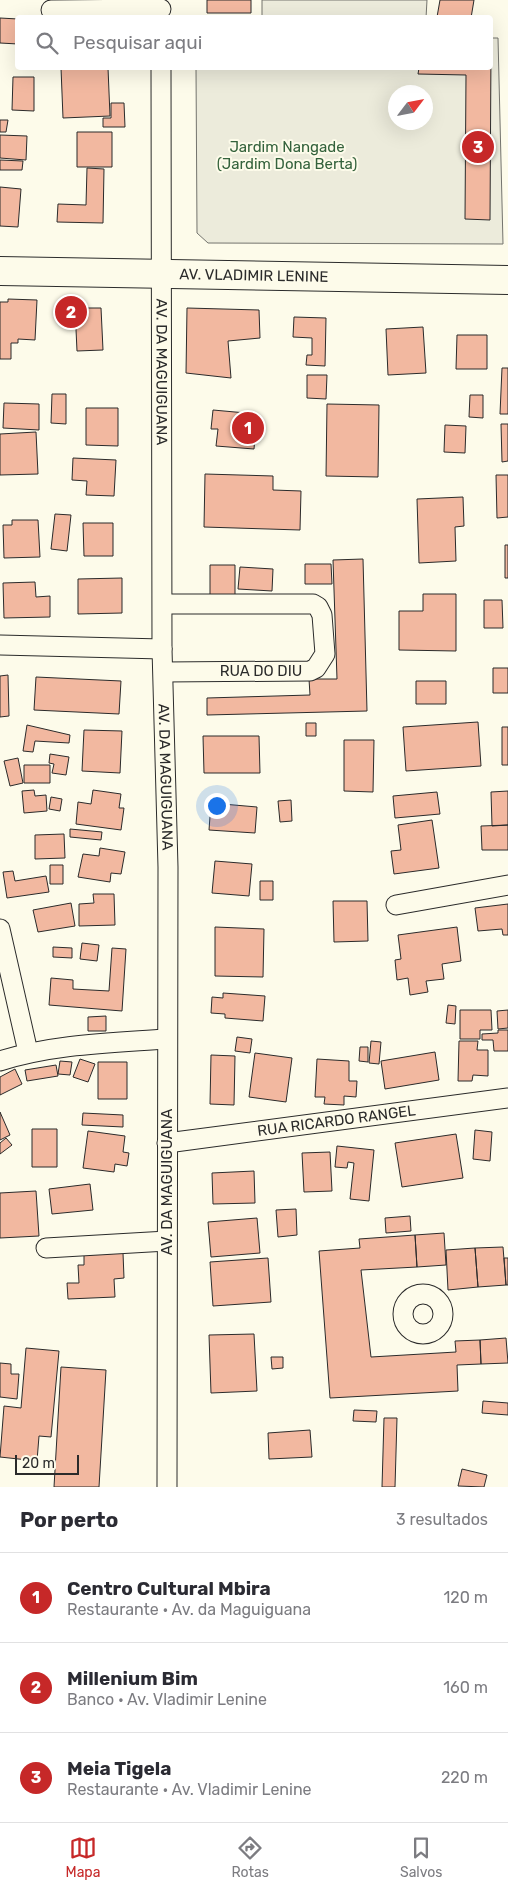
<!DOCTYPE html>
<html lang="pt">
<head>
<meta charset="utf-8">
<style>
  body { margin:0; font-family:Rubik,sans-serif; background:#f7f7f7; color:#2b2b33 }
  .compass { position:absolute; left:388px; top:85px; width:45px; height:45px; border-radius:50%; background:#fff; box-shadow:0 5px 20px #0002; rotate:58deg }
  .scale { position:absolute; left:15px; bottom:12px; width:64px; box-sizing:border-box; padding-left:5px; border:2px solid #2b2b2b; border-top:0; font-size:14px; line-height:18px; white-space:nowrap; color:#2b2b2b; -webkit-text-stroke:4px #fdfbea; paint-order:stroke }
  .you { position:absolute; left:216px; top:805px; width:18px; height:18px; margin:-12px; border:4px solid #fff; border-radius:50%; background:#1a73e8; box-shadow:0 0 0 8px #1a73e833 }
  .badge { display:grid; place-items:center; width:32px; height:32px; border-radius:50%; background:#c62828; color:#fff; font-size:16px; font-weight:700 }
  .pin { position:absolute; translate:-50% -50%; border:2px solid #fff; box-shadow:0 1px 5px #0006 }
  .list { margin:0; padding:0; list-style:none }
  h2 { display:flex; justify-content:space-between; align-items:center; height:65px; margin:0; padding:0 20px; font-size:21px }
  h2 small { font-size:16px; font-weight:400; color:#7c7c81 }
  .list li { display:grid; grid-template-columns:32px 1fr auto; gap:15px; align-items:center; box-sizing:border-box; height:90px; padding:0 20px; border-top:1px solid #e1e1e2 }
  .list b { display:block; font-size:19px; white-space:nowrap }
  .list p { margin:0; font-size:16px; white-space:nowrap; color:#7c7c81 }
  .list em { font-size:16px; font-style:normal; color:#7c7c81 }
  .icon { flex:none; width:28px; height:28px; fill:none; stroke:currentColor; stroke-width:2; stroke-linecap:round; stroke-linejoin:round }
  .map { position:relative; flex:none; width:508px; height:1487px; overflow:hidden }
  .search { position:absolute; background:#fff; box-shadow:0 5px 20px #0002; left:15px; right:15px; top:15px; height:55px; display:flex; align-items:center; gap:12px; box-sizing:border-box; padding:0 18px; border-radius:5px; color:#7c7c81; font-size:19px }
  .sheet { height:335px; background:#fff }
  nav { display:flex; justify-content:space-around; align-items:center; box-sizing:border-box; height:70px; border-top:1px solid #e1e1e2; background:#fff; font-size:14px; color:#7c7c81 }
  nav a { display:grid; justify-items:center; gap:2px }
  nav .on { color:#c62828 }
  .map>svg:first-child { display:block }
  .green { fill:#ecebdb; stroke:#74746e; fill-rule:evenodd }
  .building { fill:#f2b8a0; stroke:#2b2b2b }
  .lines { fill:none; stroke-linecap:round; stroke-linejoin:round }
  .street-casing { stroke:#2b2b2b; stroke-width:21 }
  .secondary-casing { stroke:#2b2b2b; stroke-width:30 }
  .street { stroke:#fdfbea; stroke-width:19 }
  .secondary { stroke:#fdfbea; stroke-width:28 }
  .labels { text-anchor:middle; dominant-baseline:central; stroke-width:4; stroke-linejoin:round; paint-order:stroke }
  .park-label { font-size:15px; fill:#34623c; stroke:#fdfbea }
  .street-label { font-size:15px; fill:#2b2b2b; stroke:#fdfbea }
</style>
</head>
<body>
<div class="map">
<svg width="508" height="1487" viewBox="0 0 508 1487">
  <rect width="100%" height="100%" fill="#fdfbea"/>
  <path class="green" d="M262 0H427L426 18 262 17Z
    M491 38H498L503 244 208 243 197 233 196 68H490ZM396 92H426V122H396Z"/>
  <path class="building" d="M207 0H251V13H207Z
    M440 0H474L471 18 437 17Z
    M0 18 18 19V44L0 43Z
    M491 48 490 220 465 219 466 75 418 74 419 68H490Z
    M61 68H108L110 116 63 118Z
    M13 77H34V111L12 110Z
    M111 103H124L125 127H103V118H111Z
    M0 120H8L6 132H0Z
    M77 132H112V167H77Z
    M0 135 27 136 26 160 0 158Z
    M0 160 23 161 22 170H0Z
    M87 168 104 169 103 223 57 222 58 204 86 205Z
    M0 187 21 189 18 227 0 226Z
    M8 299 37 300 35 340 18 339V343H11V359H0V302H8Z
    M75 308H101L103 350 77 351Z
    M187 308 259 310 260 338 228 341 231 378 186 373Z
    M294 317 326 318 325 366 306 365 307 355H312V338L293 337Z
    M423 327 426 373 388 375 386 329Z
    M457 335H487V369H456Z
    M502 368H508V414H500Z
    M307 375H327L326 399 307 398Z
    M52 394H66V424L51 423Z
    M470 395H483V418L469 417Z
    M4 403 39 404V430L3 428Z
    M327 404 379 405 378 477 326 476Z
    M86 408H118V446L86 445Z
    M213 410 257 414 254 449 216 446 218 429H211Z
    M501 424H508V461L502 462Z
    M445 425 466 426 465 453 444 452Z
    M36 432 38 474 0 475V434Z
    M73 458 116 460 114 496 86 495 87 481 72 480Z
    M205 474 273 476V490L301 491 300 530 204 527Z
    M496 475H508V517L497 518Z
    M463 497 464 526 455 527 456 561 419 563 417 499Z
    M55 514 71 515 67 551 51 549Z
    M12 520H38L40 557 4 558 3 525H12Z
    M83 523H113V556H84Z
    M505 545H508V578H505Z
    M363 559 367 711 207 715V698L310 695 309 679H337L333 560Z
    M305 564H331L332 584H305Z
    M210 565H235V596H210Z
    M240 567 273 569 272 591 238 589Z
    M122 578V613L78 614V579Z
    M35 582 36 597 50 596V617L4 618 3 583Z
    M423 594H456V651L399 650V611H423Z
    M484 600H502L503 628H484Z
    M493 668H508V693H493Z
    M8 675 9 716 0 717V676Z
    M36 677 121 681 119 714 34 710Z
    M416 681H446V704H416Z
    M478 722 481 766 406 771 403 727Z
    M306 723H316V736H306Z
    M27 725 70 735 69 743 35 741 33 752 23 751Z
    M502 727H508V765H502Z
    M84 730 122 731 120 773 82 771Z
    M203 736H259L260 773H204Z
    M344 740H374L373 792 344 791Z
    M50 754 69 757 66 775 52 773 54 764 49 763Z
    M18 758 23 783 10 786 4 761Z
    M24 765H50V783H24Z
    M34 790 35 796 46 795 47 811 24 813 22 791Z
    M93 790 121 794 119 808H124L121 830 76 824 78 802 91 804Z
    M508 791V825L492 826 491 792Z
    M437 792 440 814 395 818 393 796Z
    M51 797 62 799 60 811 49 809Z
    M291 800 292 821 280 822 278 801Z
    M211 803 257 807 255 833 209 830Z
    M432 820 439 868 394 874 391 851 401 850 398 825Z
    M508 825V850H482L481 826Z
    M70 829 102 832 101 840 70 837Z
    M64 834 65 858 35 859V835Z
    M100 848 125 852 121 874 111 873 110 882 78 877 83 854 99 856Z
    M215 861 252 864 249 896 212 893Z
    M50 865H63V884H50Z
    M13 871 15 881 46 876 49 892 7 898 3 872Z
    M260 881H273V900H260Z
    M93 894H114L115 925 79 926V904L94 903Z
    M333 901H367L368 941 334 942Z
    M71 903 75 926 38 932 33 910Z
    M508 904V935H503L502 929 478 931 475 908Z
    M215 927 264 929 263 977 215 976Z
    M457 927 461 961 442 964 444 979 426 981 428 992 410 995 408 978 397 980 395 960 401 959 398 935Z
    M82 943 99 945 97 961 80 959Z
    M53 947 72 948V958L53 957Z
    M112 948 126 949 122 1011 49 1005 51 978 73 980V989L109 991Z
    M223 993 265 996 263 1021 225 1018V1014L211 1013 212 997 223 998Z
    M448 1005 456 1006 455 1024 446 1023Z
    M460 1010H491L492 1030H480V1039H460Z
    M508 1010V1028L498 1029 497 1011Z
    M106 1016V1031H88V1017Z
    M498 1030H508V1051H494L493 1040H482V1034L498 1033Z
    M237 1037 252 1039 250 1053 235 1051Z
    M371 1041 381 1042 379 1064 369 1063Z
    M459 1041H478L477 1050H488V1076L473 1075 472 1081H458Z
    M360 1047H368V1062L359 1061Z
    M435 1052 439 1080 385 1089 381 1061Z
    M255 1053 292 1058 286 1102 249 1097Z
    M211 1055 235 1056 234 1105 210 1104Z
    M80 1059 95 1064 88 1082 73 1077Z
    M317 1059 349 1061V1081H357L356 1097 344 1096V1105L324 1104 325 1097H315Z
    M60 1061 72 1062 70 1075 58 1074Z
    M98 1062H127V1099H98Z
    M56 1065 58 1076 27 1081 25 1070Z
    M15 1069 22 1084 0 1095V1077Z
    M0 1112 10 1135 0 1140Z
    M83 1113 123 1115V1127L82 1125Z
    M32 1129H57V1167H32Z
    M475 1130 492 1132 490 1161 473 1159Z
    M88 1131 125 1136 123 1152 129 1153 127 1166 115 1164 114 1172 83 1168Z
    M456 1134 463 1178 402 1187 395 1143Z
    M6 1138 12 1145 0 1154V1143Z
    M337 1146 374 1150 369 1201 350 1199 354 1163 348 1162 347 1168 335 1167Z
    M330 1152 332 1191 304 1192 302 1153Z
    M254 1171 255 1203 213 1204 212 1173Z
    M90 1184 93 1210 52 1214 49 1189Z
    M36 1191 39 1236 0 1238V1193Z
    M296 1209 297 1235 278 1237 276 1210Z
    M410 1216 411 1231 386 1233 385 1218Z
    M257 1218 260 1253 211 1257 208 1222Z
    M444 1233 446 1265 417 1267 415 1235Z
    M415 1235 417 1267 361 1270 371 1357 456 1352 455 1341 480 1340 481 1364 457 1365 458 1391 330 1398 319 1251 360 1248 359 1239Z
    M503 1247 506 1285 478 1287 475 1248Z
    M475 1248 478 1287 448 1290 446 1250Z
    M123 1253 124 1278 114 1279 115 1297 68 1299 67 1283H79L78 1265H84V1255Z
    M268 1258 271 1302 213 1306 210 1262Z
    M504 1258H508V1285H506Z
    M254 1334 257 1391 211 1393 209 1335Z
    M506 1338 508 1363 481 1364 480 1340Z
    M26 1348 59 1351 51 1437 39 1436 37 1461 0 1457 4 1406 21 1408Z
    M271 1357H283V1368L272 1369Z
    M0 1363 11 1364V1374H19L17 1399 0 1397Z
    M61 1367 106 1370 99 1487H54Z
    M483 1401 508 1403V1415L482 1413Z
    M354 1410 377 1411 376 1422 353 1421Z
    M384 1418H397L395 1487H382Z
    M310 1430 312 1457 269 1459 268 1433Z
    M462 1469 487 1475 484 1487 458 1486Z"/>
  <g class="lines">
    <defs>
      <g id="street">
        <path d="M51 10 161 9"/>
        <path id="s1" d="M161 68 162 649 168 867 167 1487"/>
        <path d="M163 604H313L318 607 322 615 325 654 316 668 310 671 164 672"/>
        <path d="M0 645 162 649"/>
        <path d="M396 905 508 885"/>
        <path d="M0 929 28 1052"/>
        <path d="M0 1061C54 1044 111 1043 166 1039"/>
        <path id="s2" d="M167 1143 508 1098"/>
        <path d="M46 1248 167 1241"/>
        <circle cx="423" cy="1314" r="20"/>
      </g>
      <g id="secondary">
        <path id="s3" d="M0 271 508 280"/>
      </g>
    </defs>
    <use href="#street" class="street-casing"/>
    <use href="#secondary" class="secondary-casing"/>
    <use href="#street" class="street"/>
    <use href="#secondary" class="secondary"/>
  </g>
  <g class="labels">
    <g class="park-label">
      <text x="287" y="147">Jardim Nangade<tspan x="287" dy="17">(Jardim Dona Berta)</tspan></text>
    </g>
    <g class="street-label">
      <text stroke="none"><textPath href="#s3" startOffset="254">AV. VLADIMIR LENINE</textPath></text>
      <text stroke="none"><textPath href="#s1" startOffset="304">AV. DA MAGUIGUANA</textPath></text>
      <text x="261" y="671">RUA DO DIU</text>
      <text stroke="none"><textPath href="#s1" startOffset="709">AV. DA MAGUIGUANA</textPath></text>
      <text stroke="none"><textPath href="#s2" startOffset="171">RUA RICARDO RANGEL</textPath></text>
      <text transform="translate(167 1182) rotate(-90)">AV. DA MAGUIGUANA</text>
    </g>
  </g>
</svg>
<svg class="compass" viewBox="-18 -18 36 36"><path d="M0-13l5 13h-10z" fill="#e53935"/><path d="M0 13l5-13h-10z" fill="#7c7c81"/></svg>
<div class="scale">20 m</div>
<div class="you"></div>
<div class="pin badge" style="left:248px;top:428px">1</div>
<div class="pin badge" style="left:71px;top:312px">2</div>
<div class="pin badge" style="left:478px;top:147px">3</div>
<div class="search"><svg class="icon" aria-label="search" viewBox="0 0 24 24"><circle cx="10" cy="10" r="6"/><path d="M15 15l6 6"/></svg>Pesquisar aqui</div>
</div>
<section class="sheet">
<h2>Por perto<small>3 resultados</small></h2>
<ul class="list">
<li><span class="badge">1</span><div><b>Centro Cultural Mbira</b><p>Restaurante · Av. da Maguiguana</p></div><em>120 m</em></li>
<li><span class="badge">2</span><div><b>Millenium Bim</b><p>Banco · Av. Vladimir Lenine</p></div><em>160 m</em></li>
<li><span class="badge">3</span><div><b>Meia Tigela</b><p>Restaurante · Av. Vladimir Lenine</p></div><em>220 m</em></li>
</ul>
</section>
<nav>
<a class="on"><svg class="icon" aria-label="map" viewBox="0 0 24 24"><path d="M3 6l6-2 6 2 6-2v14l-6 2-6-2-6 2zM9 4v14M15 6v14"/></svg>Mapa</a>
<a><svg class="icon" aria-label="directions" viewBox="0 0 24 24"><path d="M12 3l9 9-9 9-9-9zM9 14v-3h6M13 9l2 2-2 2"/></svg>Rotas</a>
<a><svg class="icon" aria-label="saved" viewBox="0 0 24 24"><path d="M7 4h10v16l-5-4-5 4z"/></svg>Salvos</a>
</nav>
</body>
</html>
